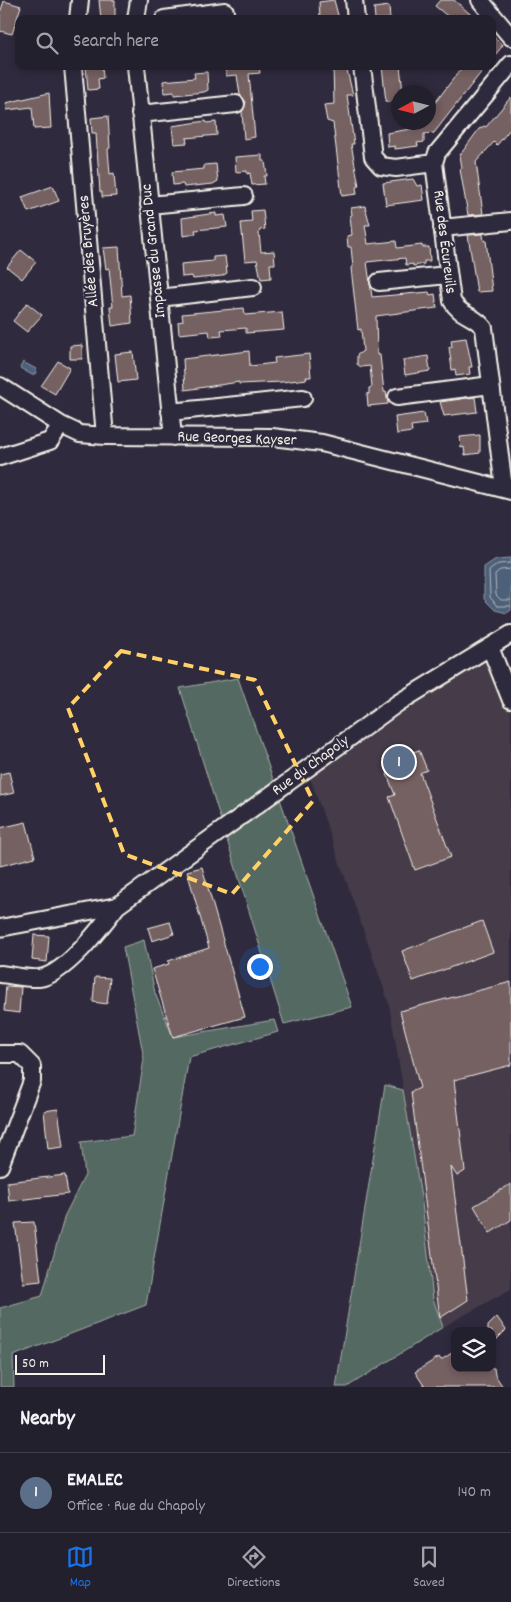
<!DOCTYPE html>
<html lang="en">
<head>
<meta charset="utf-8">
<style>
  body { margin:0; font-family:Dekko,sans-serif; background:#2b2836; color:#f1f3f6 }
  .controls { position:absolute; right:15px; bottom:15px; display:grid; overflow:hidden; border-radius:10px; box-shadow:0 2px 8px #0003 }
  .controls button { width:45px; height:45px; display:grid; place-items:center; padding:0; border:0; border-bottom:1px solid #403e4a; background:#23202e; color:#f1f3f6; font:25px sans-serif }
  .compass { position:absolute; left:391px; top:85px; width:45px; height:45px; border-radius:50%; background:#23202e; box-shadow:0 2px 8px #0003; rotate:263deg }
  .scale { position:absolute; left:15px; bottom:12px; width:90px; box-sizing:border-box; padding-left:5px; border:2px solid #f4f1e8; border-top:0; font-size:14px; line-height:18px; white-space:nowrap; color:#f4f1e8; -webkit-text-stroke:4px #2f2a3d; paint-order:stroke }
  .you { position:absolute; left:259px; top:966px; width:18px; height:18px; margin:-12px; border:4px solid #fff; border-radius:50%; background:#1a73e8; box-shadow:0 0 0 8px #1a73e833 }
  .badge { display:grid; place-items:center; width:32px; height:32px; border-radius:50%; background:#1a73e8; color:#fff; font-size:16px; font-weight:700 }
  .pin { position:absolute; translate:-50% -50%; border:2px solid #fff; box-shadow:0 1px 5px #0006 }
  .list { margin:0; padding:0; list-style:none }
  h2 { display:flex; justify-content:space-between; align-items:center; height:65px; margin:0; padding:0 20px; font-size:21px }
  h2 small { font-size:16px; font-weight:400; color:#a3a3aa }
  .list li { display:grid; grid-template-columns:32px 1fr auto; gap:15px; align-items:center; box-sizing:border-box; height:80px; padding:0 20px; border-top:1px solid #403e4a }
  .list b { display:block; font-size:19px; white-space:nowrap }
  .list p { margin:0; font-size:16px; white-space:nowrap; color:#a3a3aa }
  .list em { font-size:16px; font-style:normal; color:#a3a3aa }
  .icon { flex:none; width:28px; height:28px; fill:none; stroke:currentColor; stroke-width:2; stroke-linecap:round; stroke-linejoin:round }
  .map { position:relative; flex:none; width:511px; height:1387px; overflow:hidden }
  .search { position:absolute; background:#23202e; box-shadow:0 2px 8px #0003; left:15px; right:15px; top:15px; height:55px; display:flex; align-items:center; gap:12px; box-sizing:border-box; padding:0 18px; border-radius:10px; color:#a3a3aa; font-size:19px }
  .sheet { height:145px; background:#23202e }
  nav { display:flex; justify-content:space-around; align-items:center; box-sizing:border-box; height:70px; border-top:1px solid #403e4a; background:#23202e; font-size:14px; color:#a3a3aa }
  nav a { display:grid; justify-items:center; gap:2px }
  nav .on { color:#1a73e8 }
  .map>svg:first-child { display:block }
  .built { fill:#443a48 }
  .green { fill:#556963; stroke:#a4ada6 }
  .water { fill:#4e6179; stroke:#909ba5 }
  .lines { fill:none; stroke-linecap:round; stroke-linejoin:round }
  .shore { stroke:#b2b7bc; stroke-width:1 }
  .building { fill:#756062; stroke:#f4f1e8 }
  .minor-casing { stroke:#f4f1e8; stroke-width:20 }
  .minor { stroke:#2f2a3d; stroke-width:16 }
  .marked { fill:none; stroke:#ffd166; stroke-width:4; stroke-dasharray:10 6; stroke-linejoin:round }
  .labels { text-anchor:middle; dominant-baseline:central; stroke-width:4; stroke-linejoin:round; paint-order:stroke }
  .street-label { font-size:16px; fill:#f4f1e8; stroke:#2f2a3d }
</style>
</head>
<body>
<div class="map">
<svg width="511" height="1387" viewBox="0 0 511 1387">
  <rect width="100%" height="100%" fill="#2f2a3d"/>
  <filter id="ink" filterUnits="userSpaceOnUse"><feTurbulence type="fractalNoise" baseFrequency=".02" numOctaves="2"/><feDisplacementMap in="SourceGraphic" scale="10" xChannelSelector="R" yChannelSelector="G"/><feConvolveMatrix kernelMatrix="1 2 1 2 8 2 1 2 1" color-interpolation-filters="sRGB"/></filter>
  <g filter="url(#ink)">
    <path class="built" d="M490 647 511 700V1289L443 1327 433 1299 422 1203 389 1004 307 769Z"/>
    <path class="green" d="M238 678 352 1007 284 1024 180 688Z
      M144 940 155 993 173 1037 274 1020 278 1032 189 1057 146 1305 13 1356 14 1387H0V1308L42 1296 65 1215 85 1175 81 1142 132 1136 144 1059 123 947Z
      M385 1085 403 1090 422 1203 433 1299 443 1327 347 1387H336Z"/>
    <path class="water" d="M23 362 36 369V373L32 375 20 368Z
      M511 558V610L507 613 495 610 484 599V567L496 559Z"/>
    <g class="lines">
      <path class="shore" d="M511 563 498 564 489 571 490 597 497 606H511
        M511 569 500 570 495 574 496 595 501 600H511"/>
    </g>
    <path class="building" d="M99 0H115V19H101Z
      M334 0 339 19 320 17 319 2Z
      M440 0H454L476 19H451L435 6Z
      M4 1 21 6 12 34 0 31V13Z
      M389 6 390 19H375L374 8Z
      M492 36 503 45 492 59Z
      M86 66H102L103 78 98 79 99 89 88 90Z
      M225 66H259L260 73 249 74 255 137 244 139 242 112 246 102 240 95 237 75 226 76Z
      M333 66H346L353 95H347L354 144H351L359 186 356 187 357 194 342 196 333 123 327 121 324 105 334 104Z
      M382 66H400L403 92H397L398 101 386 102Z
      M463 66H486L434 133 424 134V142L417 143 418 146 395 149V146L388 147 387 133 417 128 423 122H428V112Z
      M207 72 208 90 204 92 174 95V92L164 93 163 81 195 78 194 73Z
      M49 93 51 128 34 129 32 107 7 110 6 103Z
      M511 97V128L497 145 494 142 476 162 483 214 468 215 460 169 462 168 460 155 479 129 484 126 486 127Z
      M108 116 110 148 108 149 110 174 114 173 116 196 102 197V192H100L96 133H92L91 118Z
      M206 121 207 123 216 122 217 135 186 138 187 143 174 144 172 126Z
      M262 155V161H265L267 176H264L265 184 252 185 250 173 247 174V171L236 172 235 157Z
      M216 164 218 181 213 184 184 187 183 184 173 185 172 172 204 169V165Z
      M413 179 417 186 422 185 424 200 386 205 383 183Z
      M53 186 59 201 28 212 22 197Z
      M365 206 370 225H365L368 244 396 241 397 248 422 245V247H429L430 261H424V264L413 266V264L406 265 405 258 367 262 372 297 429 292 430 295 435 294 437 308 376 316 377 355H380L384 392H386L388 404 368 406 367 394H369V388L372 387 370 366 361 367 357 364V355L363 351 361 329 358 330 351 268 353 267 351 247H348L347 236 352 235 350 216 352 215 351 208Z
      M263 210 265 229 260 230 259 233 261 252 274 251 275 264H270L271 278 261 279 257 260 245 261 241 223 252 222 251 211Z
      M216 213V216L225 215 227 227 195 230 196 234 183 236 182 218Z
      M483 234 484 241 486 240 492 291 477 292 468 235Z
      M119 247 122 296 130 295 132 323 112 326 110 307H113L109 268 106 269 103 248Z
      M21 250 36 262 22 279 7 267Z
      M225 256 227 273 222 276 193 279 192 276 182 277 181 264 213 261V257Z
      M27 303 42 315 27 332 13 321Z
      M244 308 245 315 282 312 284 330 246 333V328L221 330 222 336 210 337 209 331 179 334 178 322 183 321 182 314Z
      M466 338 472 367H469L470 374 456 376 455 369 452 370 449 347H452L451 340Z
      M82 345V359H70V346Z
      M249 351 250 366 275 363 274 358 309 354 311 377H306L307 379 282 382 239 384V382L185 390 183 359Z
      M133 352 136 380 118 382 115 354Z
      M428 356 430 371 405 375 403 360Z
      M58 361 70 368 55 394 41 386Z
      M475 397 477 412 444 416 440 402Z
      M424 413 426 424 411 426 412 432 397 434 395 417Z
      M480 435V453L465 455 464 447 461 448 460 437Z
      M419 750 427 770 420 773 451 857 415 870 389 797 395 795 387 774 391 773 387 761Z
      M9 772 14 793 0 796V774Z
      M26 822 35 857 0 866V828Z
      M202 867 245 1017 173 1037 152 969 169 964 168 961 209 948 187 871Z
      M482 921 493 952 413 981 402 951Z
      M170 922 174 934 152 941 148 928Z
      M34 935 49 936 47 962 32 960Z
      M95 977 110 978 107 1004 93 1002Z
      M511 982V1065L454 1080 465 1171 457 1176 451 1167 468 1300 440 1318 411 1092 420 1088 400 1011Z
      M6 986 21 987 19 1013 4 1011Z
      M58 1109 63 1147 48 1149 44 1111Z
      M65 1175 68 1194 9 1201 7 1182Z
      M511 1184V1220L490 1233 474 1206Z
      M34 1222 41 1281 23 1283 15 1223Z
      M497 1317 506 1330 492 1344V1331H488V1326Z
      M455 1351V1368H494L495 1375 503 1387H425L415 1372 439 1357 441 1360Z"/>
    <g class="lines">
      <defs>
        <path id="minor" d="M354 0 356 19
          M480 0 511 37
          M78 19 80 0
          M136 19 139 0
          M164 19 225 11
          M73 66 105 436
          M136 66 173 437
          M362 66 373 157 381 166 396 168 434 163
          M140 114 236 104
          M149 205 244 196
          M442 228 511 221
          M379 282 447 275
          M159 298 253 287
          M0 386 61 425 80 434 105 436 272 437 322 443 511 491
          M397 397 491 385
          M170 412 303 398
          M0 457 50 441 61 425
          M504 488 484 328C475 315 460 316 452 301L434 163 437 153 511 64
          M490 647 511 700
          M0 928 117 906
          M0 974C12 975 26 979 39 978 65 975 102 926 117 906L398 703 511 634
          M0 1054H20L32 1066V1081L0 1166"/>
      </defs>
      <use href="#minor" class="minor-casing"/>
      <use href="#minor" class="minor"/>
    </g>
  </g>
  <path class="marked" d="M121 651 255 680 313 801 232 894 124 854 68 708Z"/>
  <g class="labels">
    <g class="street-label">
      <text transform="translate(444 242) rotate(83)">Rue des Écureuils</text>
      <text transform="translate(89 251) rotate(-95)">Allée des Bruyères</text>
      <text transform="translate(154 251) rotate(-96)">Impasse du Grand Duc</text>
      <text transform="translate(237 439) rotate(2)">Rue Georges Kayser</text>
      <text transform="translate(311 766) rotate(-36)">Rue du Chapoly</text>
    </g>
  </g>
</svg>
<div class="controls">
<button><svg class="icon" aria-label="layers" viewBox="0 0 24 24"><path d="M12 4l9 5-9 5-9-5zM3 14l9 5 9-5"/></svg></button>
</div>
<svg class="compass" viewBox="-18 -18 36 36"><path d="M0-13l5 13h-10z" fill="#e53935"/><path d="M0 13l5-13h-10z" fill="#a3a3aa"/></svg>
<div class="scale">50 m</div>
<div class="you"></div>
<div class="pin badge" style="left:399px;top:762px;background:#5c6f8a">1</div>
<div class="search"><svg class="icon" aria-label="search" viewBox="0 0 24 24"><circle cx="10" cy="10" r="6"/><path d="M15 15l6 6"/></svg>Search here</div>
</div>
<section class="sheet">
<h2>Nearby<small></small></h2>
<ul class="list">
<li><span class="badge" style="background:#5c6f8a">1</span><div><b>EMALEC</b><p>Office · Rue du Chapoly</p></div><em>140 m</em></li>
</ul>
</section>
<nav>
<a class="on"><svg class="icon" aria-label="map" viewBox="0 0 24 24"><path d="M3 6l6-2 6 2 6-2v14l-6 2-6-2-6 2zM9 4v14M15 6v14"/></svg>Map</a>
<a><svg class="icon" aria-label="directions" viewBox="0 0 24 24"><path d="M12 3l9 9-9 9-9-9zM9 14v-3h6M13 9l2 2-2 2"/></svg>Directions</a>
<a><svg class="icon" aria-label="saved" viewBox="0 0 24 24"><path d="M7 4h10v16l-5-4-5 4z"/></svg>Saved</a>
</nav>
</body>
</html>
